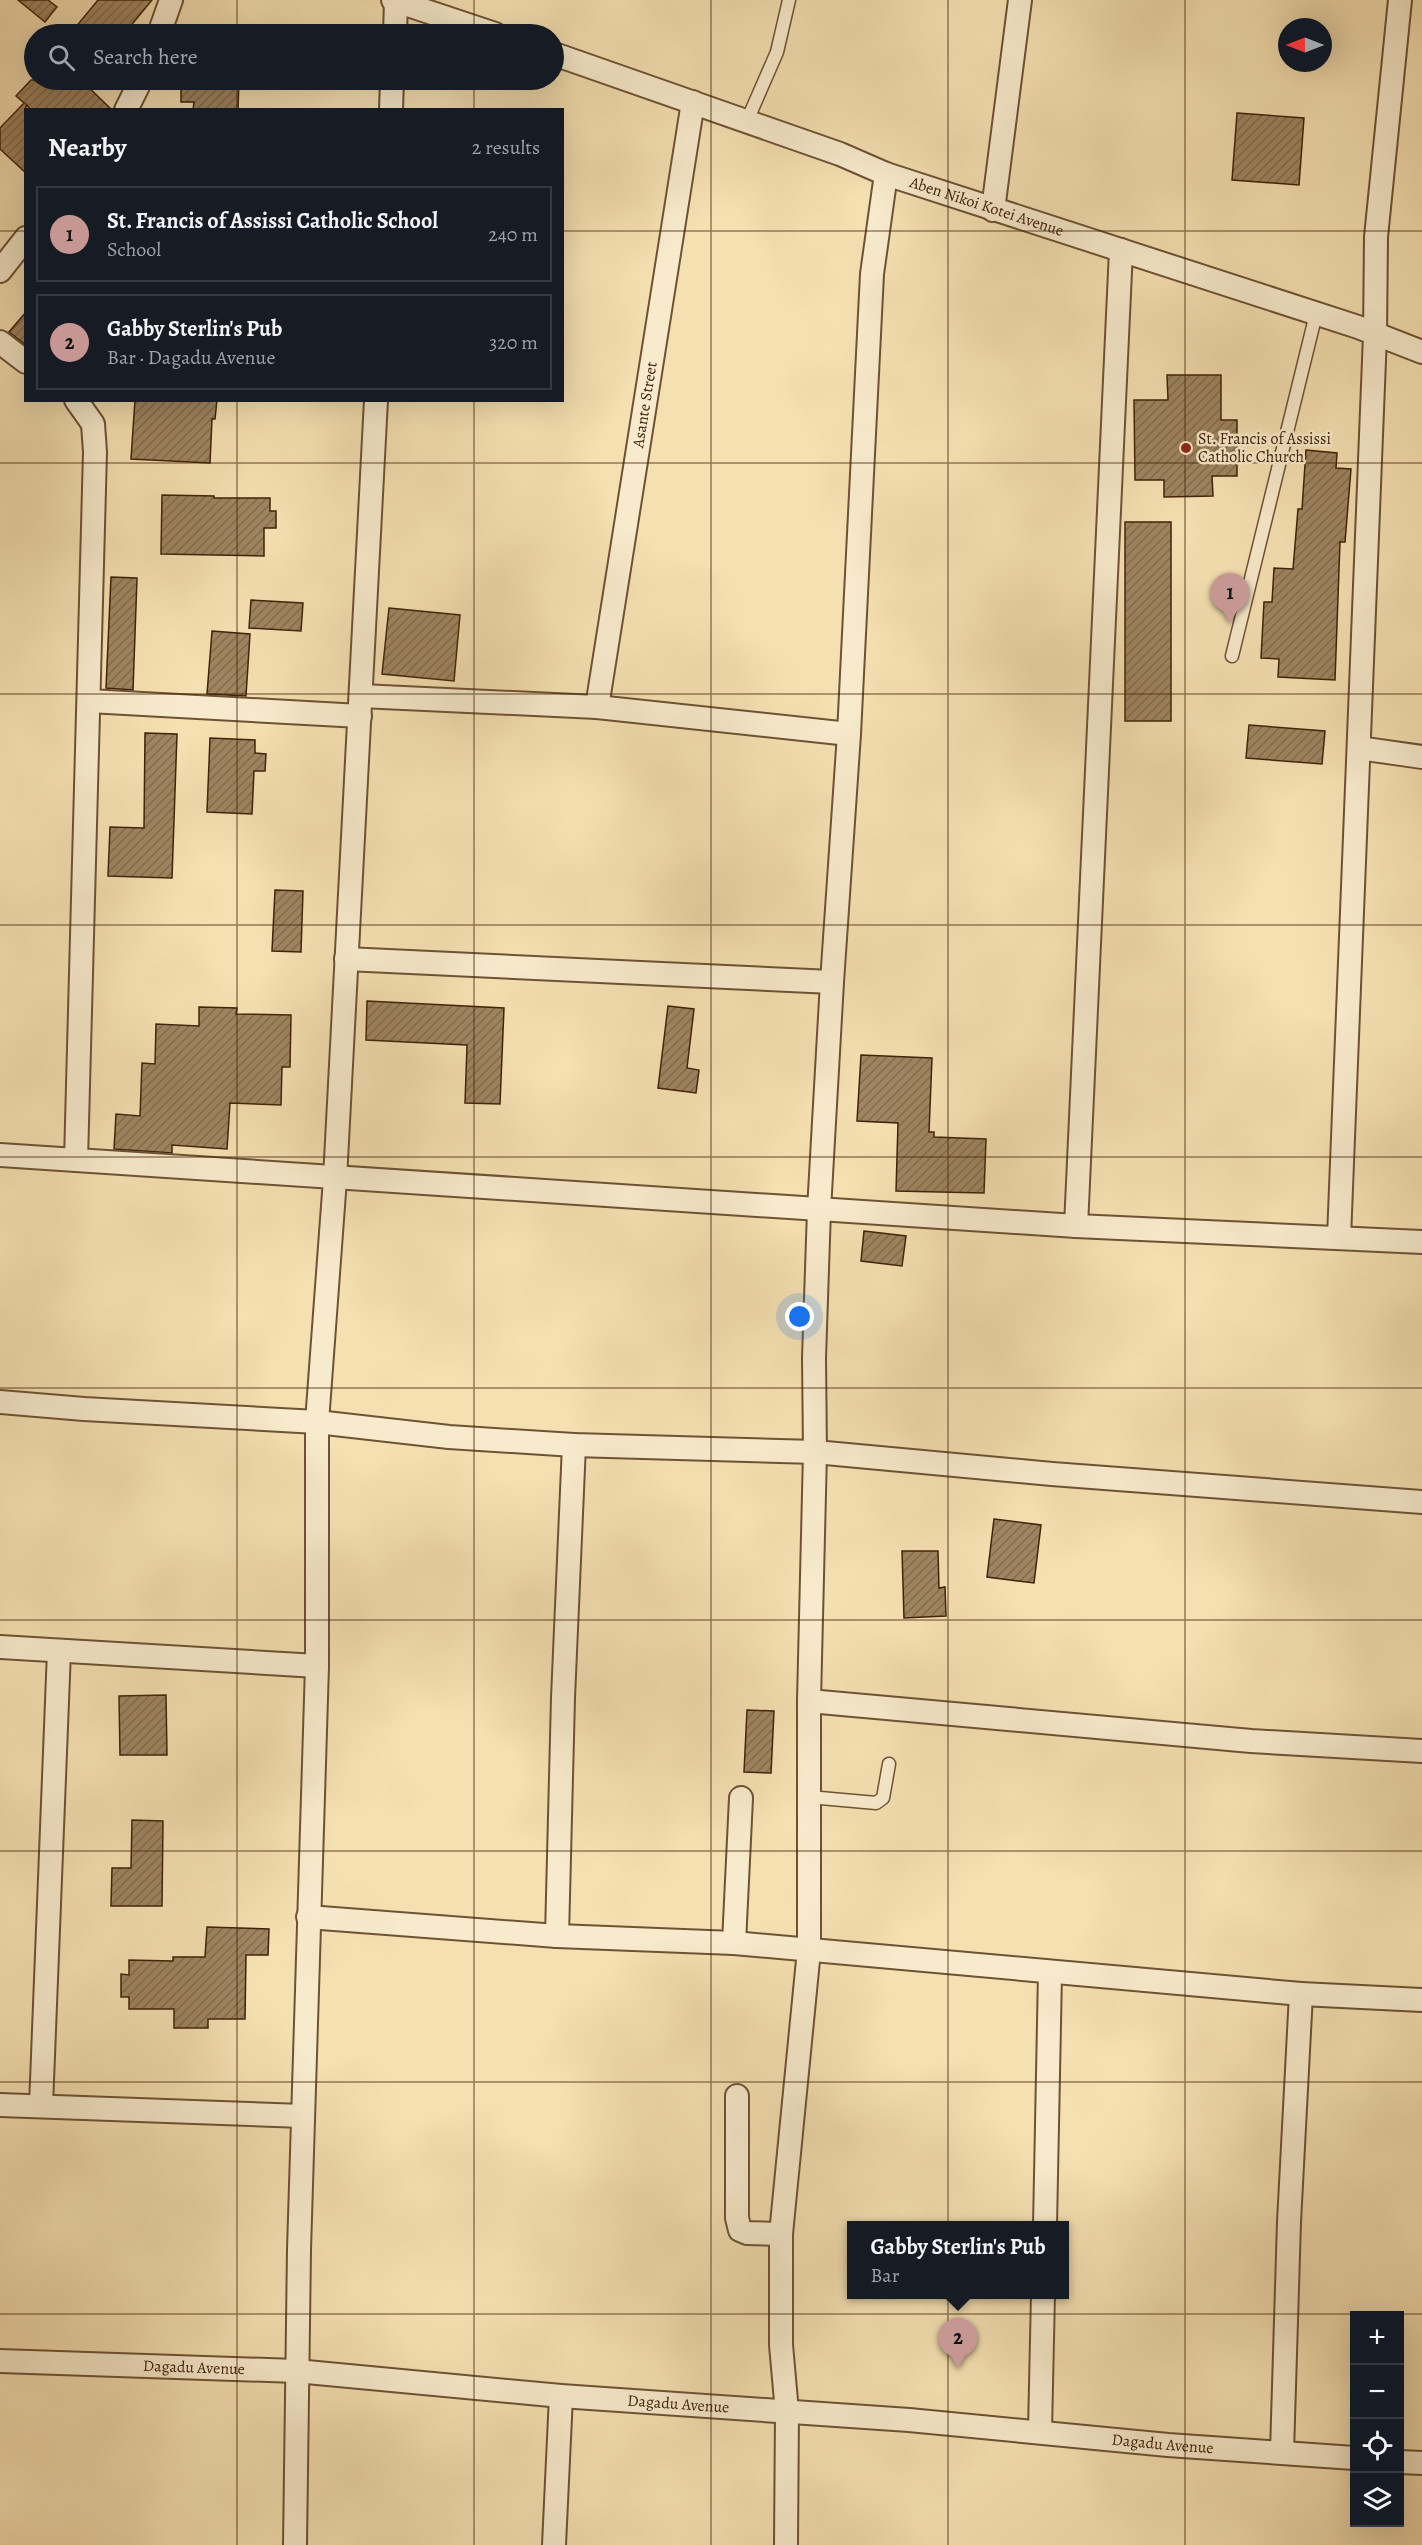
<!DOCTYPE html>
<html lang="en">
<head>
<meta charset="utf-8">
<style>
  body { margin:0; font-family:Alegreya,serif; background:#242831; color:#f1f3f6 }
  .controls { position:absolute; right:18px; bottom:18px; display:grid; overflow:hidden; border-radius:0px; box-shadow:0 6px 24px #0002 }
  .controls button { width:54px; height:54px; display:grid; place-items:center; padding:0; border:0; border-bottom:2px solid #363941; background:#171b24; color:#f1f3f6; font:30px sans-serif }
  .compass { position:absolute; left:1278px; top:18px; width:54px; height:54px; border-radius:50%; background:#171b24; box-shadow:0 6px 24px #0002; rotate:270deg }
  .you { position:absolute; left:800px; top:1317px; width:21px; height:21px; margin:-15px; border:4px solid #fff; border-radius:50%; background:#1a73e8; box-shadow:0 0 0 9px #1a73e833 }
  .badge { display:grid; place-items:center; width:39px; height:39px; border-radius:50%; background:#c59692; color:#111; font-size:20px; font-weight:700 }
  .pin { position:absolute; translate:-50% -50px; filter:drop-shadow(0 2px 3px #0008) }
  .pin::after { content:''; position:absolute; top:32px; width:21px; height:18px; background:inherit; clip-path:polygon(0 0,100% 0,50% 100%) }
  .popup { position:absolute; left:847px; top:2221px; width:222px; height:78px; box-sizing:border-box; display:grid; place-content:center; border-radius:0px; background:#171b24; filter:drop-shadow(0 2px 4px #0005); font-size:20px; white-space:nowrap; color:#9ea1a6 }
  .popup b { font-size:22px; color:#f1f3f6 }
  .popup::after { content:''; position:absolute; left:50%; top:100%; margin-left:-12px; border:12px solid transparent; border-top-color:#171b24 }
  .list { margin:0; padding:0; list-style:none }
  h2 { display:flex; justify-content:space-between; align-items:center; height:78px; margin:0; padding:0 24px; font-size:26px }
  h2 small { font-size:20px; font-weight:400; color:#9ea1a6 }
  .list li { display:grid; grid-template-columns:39px 1fr auto; gap:18px; align-items:center; box-sizing:border-box; height:96px; margin:0 12px 12px; padding:0 12px; border:2px solid #363941; border-radius:0px }
  .list b { display:block; font-size:22px; white-space:nowrap }
  .list p { margin:0; font-size:20px; white-space:nowrap; color:#9ea1a6 }
  .list em { font-size:20px; font-style:normal; color:#9ea1a6 }
  .icon { flex:none; width:33px; height:33px; fill:none; stroke:currentColor; stroke-width:2; stroke-linecap:round; stroke-linejoin:round }
  .map { position:relative; flex:none; width:1422px; height:2545px; overflow:hidden }
  .search { position:absolute; background:#171b24; box-shadow:0 6px 24px #0002; left:24px; top:24px; width:540px; height:66px; display:flex; align-items:center; gap:15px; box-sizing:border-box; padding:0 21px; border-radius:33px; color:#9ea1a6; font-size:22px }
  .panel { position:absolute; background:#171b24; box-shadow:0 6px 24px #0002; left:24px; top:108px; width:540px; height:294px; border-radius:0px }
  .map>svg:first-child { display:block }
  .building { fill:url(#building-hatch); stroke:#41220a; stroke-width:1.5 }
  .lines { fill:none; stroke-linecap:round; stroke-linejoin:round }
  .service-casing { stroke:#6e5234; stroke-width:15 }
  .minor-casing { stroke:#6e5234; stroke-width:26 }
  .service { stroke:#f8ebcd; stroke-width:12 }
  .minor { stroke:#f8ebcd; stroke-width:22 }
  .grid { fill:none; stroke:#41220a; stroke-width:1.5; stroke-opacity:0.55 }
  .poi-dot { fill:#8f2418; stroke:#f8ebcd; stroke-width:2 }
  .labels { text-anchor:middle; dominant-baseline:central; stroke-width:5; stroke-linejoin:round; paint-order:stroke }
  .street-label { font-size:16px; fill:#41220a; stroke:#f8ebcd }
  .poi-label { font-size:16px; fill:#41220a; stroke:#f8ebcd; text-anchor:start }
</style>
</head>
<body>
<div class="map">
<svg width="1422" height="2545" viewBox="0 0 1422 2545">
  <defs>
    <pattern id="building-hatch" width="6" height="6" patternUnits="userSpaceOnUse" patternTransform="scale(1.5)"><rect width="6" height="6" fill="#9f8561"/><path d="M-1 1l2-2M0 6l6-6M5 7l2-2" fill="none" stroke="#836c4e"/></pattern>
  </defs>
  <rect width="100%" height="100%" fill="#f5e0b2"/>
  <filter id="stains"><feTurbulence type="fractalNoise" baseFrequency=".00333" numOctaves="4"/><feColorMatrix values="0 0 0 0 .2 0 0 0 0 .09 0 0 0 0 .02 0 0 0 .5 -.17"/></filter>
  <radialGradient id="worn" r=".72"><stop offset=".6" stop-color="#630" stop-opacity="0"/><stop offset="1" stop-color="#630" stop-opacity=".3"/></radialGradient>
  <path class="building" d="M18 0H48L57 7 45 22Z
    M98 0H152L124 34H70Z
    M31 80H81L112 110H31L26 104V173L0 149V128L24 103 16 96Z
    M181 80H239L238 110H193L194 102H181Z
    M1237 113 1304 118 1299 185 1232 180Z
    M26 312V345L9 332Z
    M1167 375H1221V420H1237V476H1212L1213 496 1164 497V480H1135L1134 400H1168Z
    M135 400H217L215 419H212L210 463 131 459Z
    M1306 450 1337 453 1336 468 1351 469 1345 542H1340L1335 680 1278 677 1279 659 1261 658 1264 602H1272L1274 568 1293 569 1298 509H1302Z
    M162 495 214 496V498H270V511H276V528H264V556L161 554Z
    M1125 522H1171V721H1125Z
    M111 577 137 578 133 690 106 688Z
    M251 600 303 603 301 631 249 628Z
    M389 608 460 615 454 681 382 674Z
    M212 631 250 634 246 696 207 694Z
    M1249 725 1325 731 1322 764 1246 758Z
    M145 733 177 734 172 878 108 876 110 827 144 828Z
    M210 738 255 740V753L266 754 265 771H254L252 814 207 812Z
    M275 890 303 891 301 952 272 951Z
    M367 1001 504 1008 500 1104 465 1103 467 1045 366 1040Z
    M668 1006 694 1009 687 1068 699 1070 696 1093 658 1088Z
    M199 1007 237 1008 236 1014 291 1015 290 1067H282L281 1105 230 1103 227 1149 172 1145V1153L114 1149 116 1114 140 1116 142 1063 155 1064 156 1024 199 1026Z
    M861 1055 932 1058 929 1132H934V1137L986 1139 984 1193 896 1191 898 1123 857 1121Z
    M864 1231 906 1236 902 1266 861 1261Z
    M994 1519 1041 1525 1034 1583 987 1577Z
    M902 1551H938L939 1588 945 1587 946 1616 904 1618Z
    M166 1695 167 1755H120L119 1696Z
    M747 1710 774 1711 771 1773 744 1772Z
    M132 1820 163 1821 162 1906H111L112 1868H131Z
    M207 1927 269 1929 268 1955H246L245 2019H208V2028H174V2009H129V1997H121V1974L129 1975V1960L173 1961V1957H205Z"/>
  <g class="lines">
    <defs>
      <path id="service" d="M747 121 777 52 789 0
        M1232 656 1316 314
        M809 1797 876 1803 883 1798 889 1764"/>
      <g id="minor">
        <path d="M393 0 495 34"/>
        <path d="M159 34 171 0"/>
        <path d="M395 34 396 1"/>
        <path id="s1" d="M554 54 840 154 886 174 1358 327 1422 352"/>
        <path d="M126 110 141 80"/>
        <path d="M391 110 392 80"/>
        <path d="M993 210 1020 0"/>
        <path d="M0 271 26 238"/>
        <path d="M0 342 26 362"/>
        <path d="M361 696 597 707 849 734"/>
        <path d="M89 701 360 716"/>
        <path id="s2" d="M597 707 693 102"/>
        <path d="M1359 748 1422 757"/>
        <path d="M346 959 832 982"/>
        <path d="M0 1155 1076 1226 1422 1242"/>
        <path d="M76 1160 95 452 93 424 76 400"/>
        <path d="M1076 1226 1121 250"/>
        <path d="M1339 1238 1375 335 1376 237 1400 0"/>
        <path d="M0 1402 84 1409 317 1422 449 1437 574 1445 815 1452 1052 1474 1422 1502"/>
        <path d="M0 1647 317 1666"/>
        <path d="M809 1701 1251 1741 1422 1751"/>
        <path d="M308 1917 557 1936 734 1943 1301 1994 1422 2000"/>
        <path d="M557 1936 563 1698 574 1445"/>
        <path d="M734 1943 741 1798"/>
        <path d="M737 2096V2218L740 2230 747 2233 781 2234"/>
        <path d="M0 2105 303 2116"/>
        <path d="M41 2106 59 1651"/>
        <path d="M1045 2226 1050 1973"/>
        <path id="s3" d="M0 2361 296 2371 561 2396 909 2420 1168 2445 1354 2458"/>
        <path d="M1040 2431 1043 2294"/>
        <path d="M1282 2452 1289 2222 1301 1994"/>
        <path d="M1400 2462 1422 2463"/>
        <path d="M295 2545 299 2250 317 1666V1422L335 1179 376 400"/>
        <path d="M554 2545 561 2396"/>
        <path d="M786 2545 787 2412 781 2345V2234L809 1950V1701L815 1452 814 1358 819 1210 832 982 849 734 872 274 886 174"/>
      </g>
    </defs>
    <use href="#service" class="service-casing"/>
    <use href="#minor" class="minor-casing"/>
    <use href="#service" class="service"/>
    <use href="#minor" class="minor"/>
  </g>
  <path class="grid" d="M237 0V34M474 0V34M711 0V2545M948 0V2545M1185 0V2545M237 80V110M474 80V110M0 231H26M562 231H1422M237 400V2545M474 400V2545M0 463H1422M0 694H1422M0 925H1422M0 1157H1422M0 1388H1422M0 1620H1422M0 1851H1422M0 2082H1422M0 2314H1422"/>
  <circle class="poi-dot" cx="1186" cy="448" r="6"/>
  <g class="labels">
    <g class="street-label">
      <text stroke="none"><textPath href="#s1" startOffset="459">Aben Nikoi Kotei Avenue</textPath></text>
      <text stroke="none"><textPath href="#s2" startOffset="306">Asante Street</textPath></text>
      <text stroke="none"><textPath href="#s3" startOffset="194">Dagadu Avenue</textPath></text>
      <text stroke="none"><textPath href="#s3" startOffset="680">Dagadu Avenue</textPath></text>
      <text stroke="none"><textPath href="#s3" startOffset="1166">Dagadu Avenue</textPath></text>
    </g>
    <g class="poi-label">
      <text x="1198" y="439">St. Francis of Assissi<tspan x="1198" dy="18">Catholic Church</tspan></text>
    </g>
  </g>
  <rect width="100%" height="100%" filter="url(#stains)"/>
  <rect width="100%" height="100%" fill="url(#worn)"/>
</svg>
<div class="controls">
<button>+</button>
<button>−</button>
<button><svg class="icon" aria-label="locate" viewBox="0 0 24 24"><circle cx="12" cy="12" r="6"/><path d="M12 2v4M12 18v4M2 12h4M18 12h4"/></svg></button>
<button><svg class="icon" aria-label="layers" viewBox="0 0 24 24"><path d="M12 4l9 5-9 5-9-5zM3 14l9 5 9-5"/></svg></button>
</div>
<svg class="compass" viewBox="-18 -18 36 36"><path d="M0-13l5 13h-10z" fill="#e53935"/><path d="M0 13l5-13h-10z" fill="#9ea1a6"/></svg>
<div class="you"></div>
<div class="pin badge" style="left:1230px;top:623px">1</div>
<div class="pin badge" style="left:958px;top:2368px">2</div>
<div class="popup"><b>Gabby Sterlin's Pub</b>Bar</div>
<div class="search"><svg class="icon" aria-label="search" viewBox="0 0 24 24"><circle cx="10" cy="10" r="6"/><path d="M15 15l6 6"/></svg>Search here</div>
<section class="panel">
<h2>Nearby<small>2 results</small></h2>
<ul class="list">
<li><span class="badge">1</span><div><b>St. Francis of Assissi Catholic School</b><p>School</p></div><em>240 m</em></li>
<li><span class="badge">2</span><div><b>Gabby Sterlin's Pub</b><p>Bar · Dagadu Avenue</p></div><em>320 m</em></li>
</ul>
</section>
</div>
</body>
</html>
